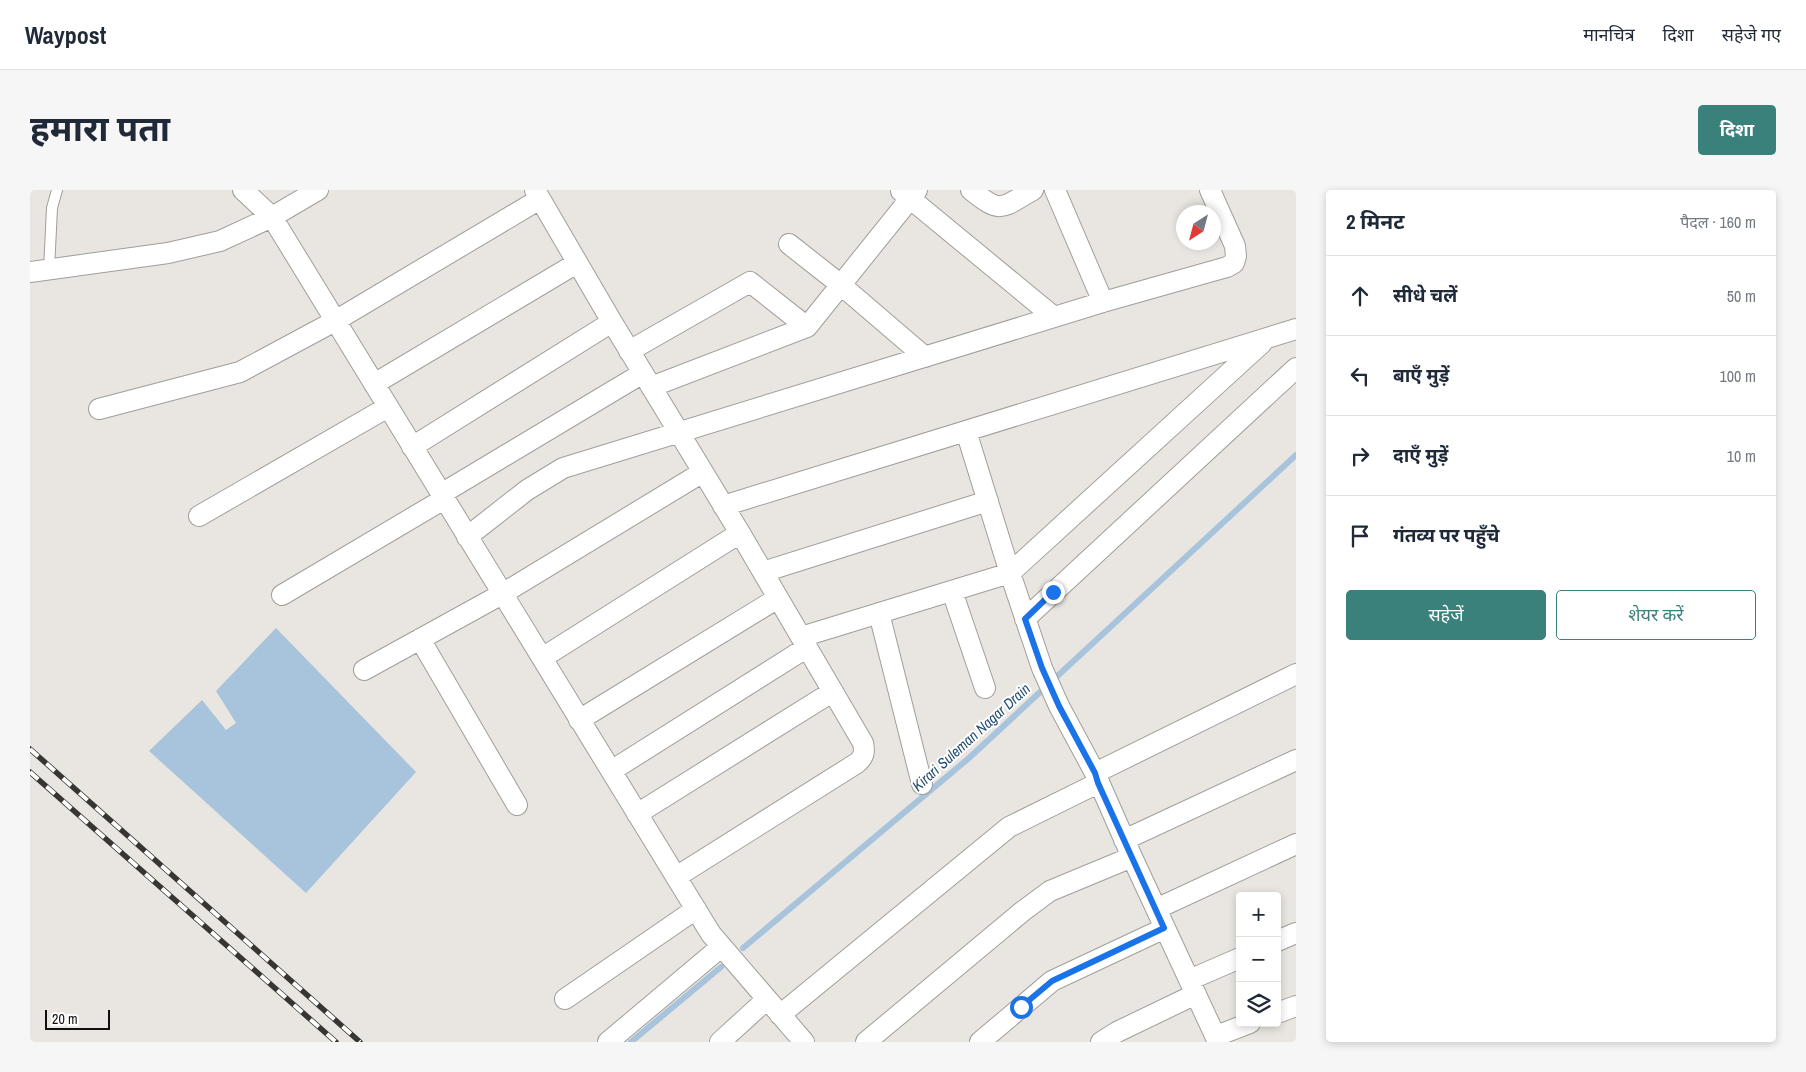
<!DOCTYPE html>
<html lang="hi">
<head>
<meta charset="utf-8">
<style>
  body { margin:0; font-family:"Archivo Narrow","Noto Sans Devanagari",sans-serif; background:#f6f6f7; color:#1f2937 }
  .controls { position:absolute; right:15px; bottom:15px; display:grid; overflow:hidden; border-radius:5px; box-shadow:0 2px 8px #0003 }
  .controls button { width:45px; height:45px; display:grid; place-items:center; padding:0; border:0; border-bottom:1px solid #e0e1e3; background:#fff; color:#1f2937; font:25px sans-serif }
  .compass { position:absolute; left:1146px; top:15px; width:45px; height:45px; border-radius:50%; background:#fff; box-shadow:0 2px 8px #0003; rotate:216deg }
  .scale { position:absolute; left:15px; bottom:12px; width:65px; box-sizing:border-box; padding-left:5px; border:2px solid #100f0d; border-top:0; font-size:14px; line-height:18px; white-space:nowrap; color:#100f0d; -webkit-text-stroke:4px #fff; paint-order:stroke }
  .stop { position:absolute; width:15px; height:15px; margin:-11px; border:4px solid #1a73e8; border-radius:50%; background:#fff }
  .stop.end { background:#1a73e8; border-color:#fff; box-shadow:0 1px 5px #0008 }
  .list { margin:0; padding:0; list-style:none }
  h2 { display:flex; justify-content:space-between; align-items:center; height:65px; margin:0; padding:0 20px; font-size:21px }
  h2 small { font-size:16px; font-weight:400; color:#747a83 }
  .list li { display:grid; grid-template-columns:32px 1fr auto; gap:15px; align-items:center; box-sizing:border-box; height:80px; padding:0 20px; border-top:1px solid #e0e1e3 }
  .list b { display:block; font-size:19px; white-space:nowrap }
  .list em { font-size:16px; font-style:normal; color:#747a83 }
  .actions { display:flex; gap:10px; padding:15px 20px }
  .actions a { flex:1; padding:11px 0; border:1px solid #3a817c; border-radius:5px; text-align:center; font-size:18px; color:#3a817c }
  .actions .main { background:#3a817c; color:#fff }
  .icon { flex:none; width:28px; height:28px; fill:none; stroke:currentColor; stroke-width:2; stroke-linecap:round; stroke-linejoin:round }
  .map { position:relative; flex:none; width:1266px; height:852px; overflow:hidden; border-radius:5px }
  header { display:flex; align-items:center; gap:30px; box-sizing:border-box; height:70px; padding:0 25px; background:#fff; border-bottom:1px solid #e0e1e3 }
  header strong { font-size:24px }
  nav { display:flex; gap:28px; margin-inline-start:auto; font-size:18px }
  .intro { display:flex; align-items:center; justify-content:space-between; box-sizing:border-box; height:120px; padding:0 30px }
  h1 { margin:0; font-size:35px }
  .button { padding:12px 22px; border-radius:5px; background:#3a817c; color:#fff; font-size:18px; font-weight:700 }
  main { display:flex; gap:30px; padding:0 30px }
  aside { flex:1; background:#fff; border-radius:5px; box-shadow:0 2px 8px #0003 }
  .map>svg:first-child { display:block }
  .water { fill:#a8c3dc }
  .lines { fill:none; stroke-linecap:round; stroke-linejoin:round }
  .stream { stroke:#a8c3dc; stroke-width:6 }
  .lane-casing { stroke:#a19e9a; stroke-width:12 }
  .street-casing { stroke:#a19e9a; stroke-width:22 }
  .lane { stroke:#fff; stroke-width:10 }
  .street { stroke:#fff; stroke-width:20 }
  .rail-casing { stroke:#373633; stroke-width:5.5 }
  .rail { stroke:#fff; stroke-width:4; stroke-dasharray:11; stroke-linecap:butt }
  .route { stroke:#1a73e8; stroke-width:6 }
  .labels { text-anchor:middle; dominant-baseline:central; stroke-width:4; stroke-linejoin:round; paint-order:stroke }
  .water-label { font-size:15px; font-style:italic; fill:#244e71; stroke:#fff }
</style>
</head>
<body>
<header>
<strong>Waypost</strong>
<nav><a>मानचित्र</a><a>दिशा</a><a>सहेजे गए</a></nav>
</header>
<div class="intro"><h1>हमारा पता</h1><a class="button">दिशा</a></div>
<main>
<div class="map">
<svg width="1266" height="852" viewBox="0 0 1266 852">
  <rect width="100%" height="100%" fill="#e9e6e1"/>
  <path class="water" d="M246 438 386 582 276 703 119 561 172 510 196 540 206 533 186 501Z"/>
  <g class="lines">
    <path class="stream" d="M713 758 939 568 1266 265
      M601 852 691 777"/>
    <defs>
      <path id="lane" d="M19 80 22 18 27 0"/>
      <path id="street" d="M213 0 242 27 681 744 774 852
        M505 0 582 132 710 343 833 553C835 562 834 567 827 573L646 687
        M941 0C972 25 971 18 1003 0
        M1025 0 1073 112
        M871 1 1024 127
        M759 54 811 95 895 167
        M0 82 138 63 190 51 242 27 288 0
        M599 161 720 92 777 137
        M344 194 547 73
        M621 197 777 137 887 0
        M69 219 210 182 305 131 510 9
        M936 241 980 383 1012 478 1029 516 1065 583 1102 667 1188 852
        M382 257 582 132
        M411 304 613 183
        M693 316 1266 139
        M169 326 358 217
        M437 347 497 300 533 278 1073 112 1197 77 1204 73 1206 66 1205 56 1180 0
        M733 382 958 311
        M922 401 955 498
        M252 405 414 309
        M849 423 892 594
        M995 429 1266 178
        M771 447 980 383 1232 153
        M390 449 487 615
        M512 468 710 343
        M334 480 472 404 673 282
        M549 530 748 408
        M581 581 776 458
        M1065 583 1266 484
        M607 624 802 502
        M1094 650 1266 570
        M1126 719 1266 654
        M1247 751 1266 743
        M1159 790 1210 768
        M535 809 666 719
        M1247 823 1266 816
        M750 825 979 637 1068 593
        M1186 846 1220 833
        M578 852 691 757
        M690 852 737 809
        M836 852 993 721 1020 701 1102 667
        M950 852 1022 791 1135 738
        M1071 852 1087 842 1166 804"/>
    </defs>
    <use href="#lane" class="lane-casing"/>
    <use href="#street" class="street-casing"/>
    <use href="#lane" class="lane"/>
    <use href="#street" class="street"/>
    <defs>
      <path id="rail" d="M0 559 330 852
        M0 582 306 852"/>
    </defs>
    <use href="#rail" class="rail-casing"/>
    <use href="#rail" class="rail"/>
  </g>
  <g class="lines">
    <path class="route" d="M991 817 1022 791 1134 738 1068 593 1065 583 1029 516 1012 478 995 429 1023 402"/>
  </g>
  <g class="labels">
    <g class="water-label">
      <text transform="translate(941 547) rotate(-42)">Kirari Suleman Nagar Drain</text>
    </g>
  </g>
</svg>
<div class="controls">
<button>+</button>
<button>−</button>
<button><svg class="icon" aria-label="layers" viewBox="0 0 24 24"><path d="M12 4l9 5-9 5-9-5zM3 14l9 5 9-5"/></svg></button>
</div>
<svg class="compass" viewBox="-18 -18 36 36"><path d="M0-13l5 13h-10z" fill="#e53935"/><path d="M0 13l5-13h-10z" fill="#747a83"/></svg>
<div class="scale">20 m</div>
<div class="stop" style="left:991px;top:817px"></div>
<div class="stop end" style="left:1023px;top:402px"></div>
</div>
<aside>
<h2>2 मिनट<small>पैदल · 160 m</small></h2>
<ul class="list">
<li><svg class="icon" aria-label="ahead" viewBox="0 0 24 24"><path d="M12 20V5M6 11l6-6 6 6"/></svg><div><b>सीधे चलें</b></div><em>50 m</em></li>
<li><svg class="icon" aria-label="left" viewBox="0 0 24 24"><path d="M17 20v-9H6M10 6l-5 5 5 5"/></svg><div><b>बाएँ मुड़ें</b></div><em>100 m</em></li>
<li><svg class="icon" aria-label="right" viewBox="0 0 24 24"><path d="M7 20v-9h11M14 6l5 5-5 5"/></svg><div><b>दाएँ मुड़ें</b></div><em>10 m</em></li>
<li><svg class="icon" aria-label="arrive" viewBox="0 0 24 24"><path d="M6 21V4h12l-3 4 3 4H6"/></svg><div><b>गंतव्य पर पहुँचे</b></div></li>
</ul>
<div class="actions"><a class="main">सहेजें</a><a>शेयर करें</a></div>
</aside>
</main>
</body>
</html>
